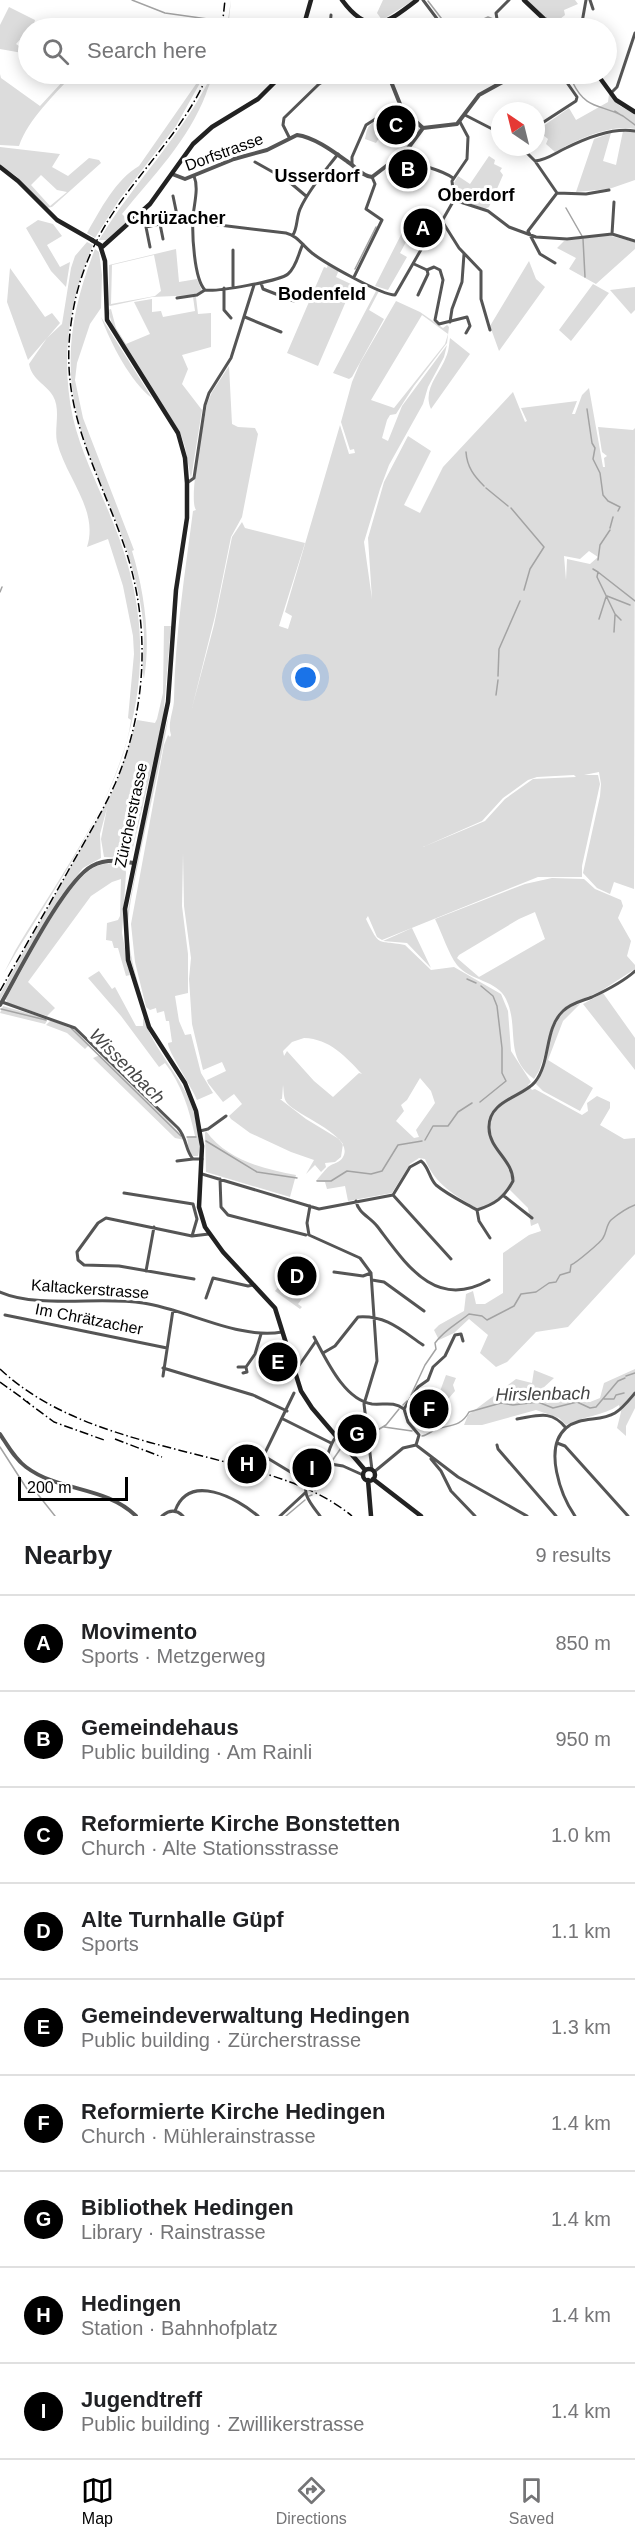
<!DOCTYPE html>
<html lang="en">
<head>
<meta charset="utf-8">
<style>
  body { margin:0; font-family:Arial,sans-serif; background:#f2f2f2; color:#202124 }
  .compass { position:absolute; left:491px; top:102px; width:54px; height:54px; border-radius:50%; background:#fff; box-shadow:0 3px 15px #0003; rotate:325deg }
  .scale { position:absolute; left:18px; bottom:15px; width:110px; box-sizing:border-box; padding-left:6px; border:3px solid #000; border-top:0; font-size:16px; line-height:21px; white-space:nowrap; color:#000; -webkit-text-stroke:4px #fff; paint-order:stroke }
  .you { position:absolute; left:306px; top:678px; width:21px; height:21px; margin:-15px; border:4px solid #fff; border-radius:50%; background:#1a73e8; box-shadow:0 0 0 9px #1a73e833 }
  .badge { display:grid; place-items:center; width:39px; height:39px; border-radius:50%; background:#000; color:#fff; font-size:20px; font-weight:700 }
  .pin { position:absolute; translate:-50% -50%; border:3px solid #fff; box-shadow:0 2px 6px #0006 }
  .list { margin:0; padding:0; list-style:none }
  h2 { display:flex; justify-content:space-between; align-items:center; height:78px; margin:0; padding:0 24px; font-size:26px }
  h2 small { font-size:20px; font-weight:400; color:#757577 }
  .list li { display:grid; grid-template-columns:39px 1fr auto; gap:18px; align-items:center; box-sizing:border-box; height:96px; padding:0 24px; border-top:2px solid #e0e0e0 }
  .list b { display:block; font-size:22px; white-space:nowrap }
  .list p { margin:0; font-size:20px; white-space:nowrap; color:#757577 }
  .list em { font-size:20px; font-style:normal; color:#757577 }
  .icon { flex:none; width:33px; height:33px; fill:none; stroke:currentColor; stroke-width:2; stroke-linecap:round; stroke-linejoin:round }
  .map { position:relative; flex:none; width:635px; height:1516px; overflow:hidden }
  .search { position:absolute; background:#fff; box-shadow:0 3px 15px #0003; left:18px; right:18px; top:18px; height:66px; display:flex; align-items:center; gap:15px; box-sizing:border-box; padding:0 21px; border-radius:33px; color:#757577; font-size:22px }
  .sheet { height:942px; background:#fff }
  nav { display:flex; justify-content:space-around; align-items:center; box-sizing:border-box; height:84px; border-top:2px solid #e0e0e0; background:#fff; font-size:16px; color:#757577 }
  nav a { display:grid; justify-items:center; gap:3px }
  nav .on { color:#000 }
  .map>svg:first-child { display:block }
  .green { fill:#dcdcdc; fill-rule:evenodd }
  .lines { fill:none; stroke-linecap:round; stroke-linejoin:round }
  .stream { stroke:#a3a3a3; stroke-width:1.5 }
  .minor { stroke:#555; stroke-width:3 }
  .tertiary { stroke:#555; stroke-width:4 }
  .secondary { stroke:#222; stroke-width:4.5 }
  .rail { stroke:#000; stroke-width:1.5; stroke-dasharray:9 3 1.5 3; stroke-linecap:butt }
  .secondary-bridge { stroke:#222; stroke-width:4.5 }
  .labels { text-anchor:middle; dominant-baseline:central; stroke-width:6; stroke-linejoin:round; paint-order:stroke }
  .street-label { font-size:16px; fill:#000; stroke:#fff }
  .neighbourhood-label { font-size:18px; font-weight:bold; fill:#000; stroke:#fff }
  .water-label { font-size:18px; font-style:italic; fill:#444; stroke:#fff }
</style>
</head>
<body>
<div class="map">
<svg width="635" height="1516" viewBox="0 0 635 1516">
  <rect width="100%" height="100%" fill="#fff"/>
  <path class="green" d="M231 0 229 20 289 28H253L227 25Z
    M383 0H414L382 20 377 13Z
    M527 0H575L578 4 564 10 565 15 555 23 547 19Z
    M9 7 35 20 34 24 16 44 19 46 28 33V54L0 49V25Z
    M0 74 1 78 40 106 64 80 56 74H73C54 96 29 118 19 146L0 145Z
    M203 74H205L176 126 119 200 95 238 87 233C100 210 116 179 139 166Z
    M212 74C213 78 208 87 206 94 188 141 153 176 122 214L129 221 109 240H99C134 182 183 135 212 74Z
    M609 94 620 106 635 114V129C610 124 577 140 555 152L546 144 548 139 543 135 541 139 536 131 569 108 576 120 608 102Z
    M376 121 378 130 382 133 376 143 365 139C367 131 366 126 376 121Z
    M623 131 635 132V180L609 189 576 192 594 139 611 133 603 161 616 165Z
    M0 147 60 154 52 167 68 176 89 158 99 160 101 163 52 207 46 208 16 176 0 165ZM41 175 57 190 67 192 50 206 31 185Z
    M489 156 495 160 494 164 502 168 500 171 503 175 489 207 485 209 460 200 454 183 458 176 470 184Z
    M411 215 417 223 416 232 412 231 400 253 407 257 388 290 375 286Z
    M38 220 53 224 62 236 47 245 60 267 70 262 66 287 51 271 26 228Z
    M607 235 635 242V249L596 284 569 269 576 258 557 248 564 241Z
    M87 242 93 245C69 301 60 358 73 418 81 452 97 483 110 515 130 562 142 610 140 661 136 781 62 873 4 973L15 951C54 885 121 795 131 720L128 718 134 654 133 636 123 586 108 539 87 547C99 510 66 478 57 442 54 428 61 410 53 396 46 384 32 380 29 364L47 338 62 324 71 268 75 256Z
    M95 249 99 252 102 275 101 308 90 324 77 363 75 380 83 418 134 550 132 551C144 590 151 638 144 679 141 667 144 648 144 634 143 612 138 589 132 567 121 527 102 491 88 452 61 379 67 320 95 249Z
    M176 249 179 282 197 279 202 291 197 295 152 297 110 306 108 305 109 265ZM154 255 161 291 155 296 111 304 112 265Z
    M529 261 536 279 545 287 499 351 490 326Z
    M328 264 339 270 336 277 353 285 318 366 287 353 324 267 327 268Z
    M10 268 45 317 52 313 60 323 28 360 7 302Z
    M593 284 609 293 571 341 559 330Z
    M635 287V310L631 314 610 290Z
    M376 291H379L369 310 384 319 352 377 349 379 333 373Z
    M193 297H196L198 314 211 313V347L182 355 188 369 182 384 202 410 191 479 185 447 180 432 114 331 108 310 111 309 116 328 126 344 150 334 134 302 152 299V312L161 311 163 317 195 311Z
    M396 301 420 312 443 328 447 325 449 327 447 343 414 386 396 414 390 415 387 420 382 438 388 441 402 406 447 345 444 357 428 387 423 404 389 465 380 489 364 542 372 599 368 538 384 482 408 436 431 451 404 505 420 513 443 467 513 392 525 422 527 421 521 408 577 401 572 414H575L582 395 589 388 603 467H605L604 458 607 456 602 452 598 427 633 430 635 428 634 889 614 882 610 894 597 888 583 873 600 796 601 784 599 772 584 775H598L600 784 582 866V877H538L382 940 377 937 368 916 366 919C381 949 376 939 405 945L431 970 454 967 501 994 508 1011 511 1051 531 1082 528 1085 532 1090 535 1089 582 1115 588 1111 587 1103 597 1096 610 1102V1108L600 1125 624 1139 635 1138V1254L568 1327 536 1332 507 1362 496 1367 480 1353 488 1335 469 1319 454 1333 439 1340 434 1330 439 1325 464 1311 466 1294 473 1291 476 1304H485L503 1293V1253L529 1235 541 1231 538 1223 531 1226 528 1208 509 1189 495 1202 478 1209C455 1195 435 1185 425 1159L419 1158 410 1164 392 1193 348 1201 345 1186 327 1189 325 1182 316 1181C320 1176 324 1171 328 1167 333 1163 340 1163 343 1157 355 1136 299 1117 287 1103 283 1098 284 1091 283 1085L282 1099H280L306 1119 339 1139 343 1144 341 1157 335 1162 325 1163 326 1167 321 1172 315 1165 306 1174 314 1160 291 1152 250 1133 231 1119 229 1116 242 1104 234 1094 223 1102 208 1083 207 1080 226 1071 222 1062 203 1070 192 1024 189 979 191 958 184 906 183 853 182 906 188 954V993L175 996 179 1021 185 1035 191 1034 201 1073 213 1093 197 1100C192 1087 167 1050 168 1043L172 1042 169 1021H166L164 1011 157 1013 156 1008 150 1010 146 1007 135 962 131 924 164 745 168 735 170 737 171 735C167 723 174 711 174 699 175 636 185 573 193 511L196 510C188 499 204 422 207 404L212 392 229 366 232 424 238 427 255 428 258 434 242 517 231 537 215 616 192 708 214 625 232 537 242 522 245 528 305 543 279 626 288 629 292 616 285 612 340 425 349 454 355 453 354 449 350 450 341 422 352 382 360 363ZM422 315 448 334 445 344 394 408 371 400ZM589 551 598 557 590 564 567 559 566 580 564 556 580 559ZM574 775 576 777 533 779 505 799 485 821 423 847 482 821 503 798 528 780 537 777ZM304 1038C330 1039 345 1056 362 1074L359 1073 333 1097 314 1081 287 1051 284 1056 283 1051 292 1042ZM420 1078 431 1091 435 1103 416 1130 419 1137 414 1138 396 1121 404 1111 401 1105 407 1100Z
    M101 317 152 398C131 383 110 342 101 317Z
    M450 338 470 354 431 409C422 389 440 374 446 357 449 351 449 344 450 338Z
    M164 626H171L163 720 132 852 124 858 104 857 101 839 107 808 100 834 101 858 83 868 61 896 0 1000V994L115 787 137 720 155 723 157 719 163 693Z
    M169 715C161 761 150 808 140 854 136 877 129 902 128 926 128 951 136 975 142 998L129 954 127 915 158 756Z
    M117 863 125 866 126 873 122 933 130 975 126 976 118 948H114L112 941 106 940 107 923 118 920 120 916 121 879 112 882 91 896 28 982 55 1008 47 1016 7 1003 6 999C25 966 61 891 90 870 98 864 107 863 117 863Z
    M552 878 584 879 595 889 621 900 623 906 618 918 631 941 627 956 635 965V969L601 991 567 1006 558 1014 539 1071 534 1079C503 1056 520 1028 506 999 497 980 470 981 457 965 448 953 442 933 435 919L525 884ZM535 912 545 939 479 977 457 958 459 955 519 919Z
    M412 928 431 968 407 943 383 941Z
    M99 971 112 989 115 987 136 1026H143V1017C158 1061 193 1083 198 1133 199 1141 200 1149 198 1156H193L189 1152 187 1137 195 1136C189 1109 182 1085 165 1063L159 1067 121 1016 88 978Z
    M603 993 635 1038V1070L583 1004Z
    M580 1004 563 1021 548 1060 593 1088 580 1111 543 1091 536 1084C551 1060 546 1010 580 1004Z
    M3 1006 45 1018 47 1021 45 1024 0 1013Z
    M51 1020 76 1031 97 1053 89 1045 85 1049 67 1033 46 1025Z
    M100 1055 166 1118 185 1140 175 1138 93 1058Z
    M206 1131C227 1160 263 1169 296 1175L290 1197 206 1172 205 1133Z
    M284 1280 290 1285 302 1287V1292L293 1287 304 1296 298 1304 302 1307 300 1309 275 1291Z
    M635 1369V1408L626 1426V1436L617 1428 621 1412 619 1405C603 1416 584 1416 566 1425L559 1418 536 1410 482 1425H464L468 1415 516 1379 532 1383 534 1370 554 1378 542 1389 556 1400 590 1402 600 1398 604 1383Z
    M446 1375 456 1378 453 1385 455 1391 443 1405 439 1402 435 1406 430 1401 439 1394Z"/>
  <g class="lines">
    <path class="stream" d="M132 0 165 13 273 28
      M428 1 448 27 460 26 466 22 471 25 488 17 501 22 506 28
      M573 83C586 110 601 104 623 116 627 119 631 122 635 125
      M615 111 621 115
      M566 208 582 236
      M583 239 585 277
      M355 269 376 227
      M587 409 592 443 595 448 593 459 600 473 603 495 608 501 620 507 618 511
      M466 452C467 467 474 476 484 486
      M486 488 508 506
      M511 508 544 547 530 569 524 590
      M610 528 613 517
      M598 560 600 545 610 530
      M593 569 598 572 597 577 615 614 621 620
      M598 572 635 601
      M0 592 2 587
      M607 596 630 605
      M599 619 606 597
      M614 632 615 615
      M498 676 499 649 520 601
      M496 695 498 680
      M467 979 476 983
      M1 1009 46 1020
      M71 1028 181 1136
      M480 1102 506 1081 502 1073V1048L497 1006 493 996 481 986
      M187 1137H196
      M425 1140 433 1126H448L458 1112 472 1103
      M206 1141 257 1172 297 1178
      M317 1181H331L347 1171 371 1174 382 1171 398 1145 422 1141
      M626 1376 635 1373
      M411 1395 425 1365 436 1349 435 1343C444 1330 457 1324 469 1314L482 1316 487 1320 514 1306 521 1294 536 1292 549 1283 556 1282 560 1275 570 1272 571 1265C576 1263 601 1242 603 1238 607 1232 606 1225 611 1220 617 1215 627 1208 635 1205
      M604 1399H614L616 1395 624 1393
      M403 1405 407 1401
      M384 1427 412 1431
      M371 1434 386 1425 399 1409
      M422 1436C429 1435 433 1429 440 1428 453 1425 462 1425 469 1412L501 1403 513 1405 538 1402 553 1408 577 1402 590 1408 596 1407 618 1381 625 1378
      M346 1444 367 1435
      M0 1447 27 1489 36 1492 55 1516
      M332 1461 341 1448
      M315 1490 329 1466
      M309 1496 312 1495
      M286 1516 305 1500"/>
    <path class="minor" d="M423 0 444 28
      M590 0 593 9
      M497 19 496 13 509 0
      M330 28 331 15
      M581 28 586 0
      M611 93 617 87 635 33
      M465 115 500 133
      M536 127 576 101 577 97 561 74
      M289 137 283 125 284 118 319 84 336 74
      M521 147 535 161 557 193 528 231 540 254 555 263
      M402 155C416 167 438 167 453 178
      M535 161C547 160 555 153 566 148 586 138 613 127 635 131
      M255 162 287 180 306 196
      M352 164V157L366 125 399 104
      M194 176C199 188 194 204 193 217 192 234 194 279 205 290 216 292 280 281 288 274 297 266 298 254 303 244
      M557 193 586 194 609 190
      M173 196 178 220
      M454 200 488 211 509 227 536 237 567 239 612 234 635 241
      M442 221 459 248 481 271V299L490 330
      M442 221 454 200 452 181 467 159 468 137 460 122
      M418 223 431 224 434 227
      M160 224 163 239
      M612 234 614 202
      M293 235C298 227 296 216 301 207 310 188 325 171 338 154
      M150 247 146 227 178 220 286 233C298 236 302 245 312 253 325 263 381 295 395 295L434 227 442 221
      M233 250V286
      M414 264 427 270 434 267 440 270 443 280 435 320 439 324 467 317 470 326 466 333
      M354 277 382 220 366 209 375 184 372 177
      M261 283 263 289 294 301
      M224 288V310L231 318
      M418 295 428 274 427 270
      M177 298 197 295 205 290
      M245 317 281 332
      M450 322 452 309 462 282 464 254
      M187 483 194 478 205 405 209 393 231 358 254 285
      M2 1002 75 1028 178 1128C187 1138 185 1150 193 1159H202
      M200 1131 208 1129 226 1116
      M177 1161 193 1159
      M202 1174 319 1209 393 1195 410 1167 421 1161C429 1167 429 1178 436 1185 448 1195 463 1202 477 1210 495 1204 504 1198 513 1181 513 1160 489 1149 489 1128 488 1100 523 1097 535 1082 551 1062 544 1029 563 1011 571 1003 582 1001 592 997 607 990 623 982 635 971
      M220 1179 221 1207 228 1215 306 1235
      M124 1193 193 1204 197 1219 192 1236
      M393 1195 451 1259
      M504 1196 532 1218
      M356 1201C358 1213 370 1217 377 1226 406 1264 435 1311 489 1280
      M310 1206 307 1223 309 1235 360 1258 371 1273 377 1361 364 1404 372 1470
      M477 1210 479 1221 490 1238
      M146 1271 154 1227
      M334 1272 363 1276 371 1273
      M194 1279 119 1266 84 1265 78 1260 77 1252 98 1223 106 1218 192 1236 209 1234
      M372 1280 384 1282 424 1311
      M0 1292C39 1309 100 1296 143 1303 186 1309 239 1340 282 1332
      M206 1298 213 1278 248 1286 253 1285
      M5 1315 167 1348
      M314 1337C326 1359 344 1400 372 1404 385 1405 393 1401 404 1409L408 1422 419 1435 416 1445
      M323 1353 335 1346 358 1317C386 1315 401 1330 423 1345
      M238 1367H246L255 1354 261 1334
      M163 1368 253 1395 287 1411
      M293 1368 298 1367 316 1341
      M243 1373 247 1372 246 1367
      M163 1376 173 1310
      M404 1409 418 1387 428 1380 433 1367 445 1356 455 1335 461 1334 463 1341
      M283 1419 331 1443
      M517 1419C537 1416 551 1409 566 1428
      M557 1443 565 1446 628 1516
      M497 1445 498 1449 556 1516
      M243 1454 262 1459 294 1393
      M264 1456 307 1482
      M431 1459 441 1471 451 1491 475 1516
      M324 1463 343 1466 363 1475
      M374 1472 403 1448 416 1445 458 1477 527 1516
      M175 1511C189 1472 237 1498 258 1516
      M162 1516C169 1510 176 1509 183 1516
      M280 1516 305 1493
      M320 1516C311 1504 299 1492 310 1477 314 1472 321 1468 324 1463 329 1455 329 1445 336 1437
      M575 1516C561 1496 543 1448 566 1428 580 1416 600 1422 615 1413 623 1408 629 1400 635 1393"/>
    <path class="tertiary" d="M545 28 548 22
      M388 74 402 109 423 128
      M172 174 185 179 234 159 267 150 297 135C314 137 334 152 348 162 356 167 362 176 372 177L406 151 423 128 457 124 479 95 517 74
      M0 1005C18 974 64 881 92 866 105 859 119 860 133 863
      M0 1434C8 1446 15 1459 26 1467 59 1492 106 1486 136 1516"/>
    <path class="secondary" d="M342 0C369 37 386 24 417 0
      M524 0 544 19 561 28
      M303 28 311 0
      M597 74 616 100 635 112
      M0 167 18 181 57 220 92 240
      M100 245 105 261 107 320 178 433 185 458 187 483V518L176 590 168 702 125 909 128 960 149 1027 185 1083 196 1111 202 1146 199 1207 205 1227 223 1252 275 1308 301 1391 312 1408 365 1470
      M101 248 150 204 193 144 212 127 258 99 283 74
      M363 1475a6 6 0 1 1 12 0a6 6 0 1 1-12 0Z
      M373 1479 421 1516
      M368 1480 371 1516"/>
    <path class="rail" d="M222 28 225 0
      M0 991C22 952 45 912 67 873 83 844 101 815 115 784 147 710 151 625 125 548 97 466 57 409 72 317 78 278 93 242 115 210 146 164 186 126 208 74
      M0 1369C64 1429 158 1443 240 1466 280 1478 319 1489 352 1516
      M0 1382 29 1403
      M23 1399 54 1422 104 1440
      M115 1439 162 1457"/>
    <path class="secondary-bridge" d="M92 240 100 245"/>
  </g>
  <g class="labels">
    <g class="street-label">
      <text transform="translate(224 152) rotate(-20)">Dorfstrasse</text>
      <text transform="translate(131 815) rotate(-78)">Zürcherstrasse</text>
      <text transform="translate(90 1289) rotate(4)">Kaltackerstrasse</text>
      <text transform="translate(89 1319) rotate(11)">Im Chrätzacher</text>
    </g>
    <g class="neighbourhood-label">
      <text x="317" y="176">Usserdorf</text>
      <text x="476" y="195">Oberdorf</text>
      <text x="176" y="218">Chrüzacher</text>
      <text x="322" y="294">Bodenfeld</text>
    </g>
    <g class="water-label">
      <text transform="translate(127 1066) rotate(45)">Wissenbach</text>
      <text transform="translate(543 1394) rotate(-1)">Hirslenbach</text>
    </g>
  </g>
</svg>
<svg class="compass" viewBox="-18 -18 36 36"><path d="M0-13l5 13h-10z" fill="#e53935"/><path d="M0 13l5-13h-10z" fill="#757577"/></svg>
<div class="scale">200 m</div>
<div class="you"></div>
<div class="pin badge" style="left:423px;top:228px">A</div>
<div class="pin badge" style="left:408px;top:169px">B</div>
<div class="pin badge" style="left:396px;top:125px">C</div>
<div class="pin badge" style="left:297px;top:1276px">D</div>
<div class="pin badge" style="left:278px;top:1362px">E</div>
<div class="pin badge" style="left:429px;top:1409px">F</div>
<div class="pin badge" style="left:357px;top:1434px">G</div>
<div class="pin badge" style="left:247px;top:1464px">H</div>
<div class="pin badge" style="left:312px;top:1468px">I</div>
<div class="search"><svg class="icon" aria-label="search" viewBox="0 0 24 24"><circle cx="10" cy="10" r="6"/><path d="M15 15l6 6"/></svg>Search here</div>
</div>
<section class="sheet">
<h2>Nearby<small>9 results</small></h2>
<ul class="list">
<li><span class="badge">A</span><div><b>Movimento</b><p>Sports · Metzgerweg</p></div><em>850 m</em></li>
<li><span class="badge">B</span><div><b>Gemeindehaus</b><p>Public building · Am Rainli</p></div><em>950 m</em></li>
<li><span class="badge">C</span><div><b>Reformierte Kirche Bonstetten</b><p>Church · Alte Stationsstrasse</p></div><em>1.0 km</em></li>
<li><span class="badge">D</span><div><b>Alte Turnhalle Güpf</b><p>Sports</p></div><em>1.1 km</em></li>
<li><span class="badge">E</span><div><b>Gemeindeverwaltung Hedingen</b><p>Public building · Zürcherstrasse</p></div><em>1.3 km</em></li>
<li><span class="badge">F</span><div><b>Reformierte Kirche Hedingen</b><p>Church · Mühlerainstrasse</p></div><em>1.4 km</em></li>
<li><span class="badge">G</span><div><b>Bibliothek Hedingen</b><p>Library · Rainstrasse</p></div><em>1.4 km</em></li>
<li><span class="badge">H</span><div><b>Hedingen</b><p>Station · Bahnhofplatz</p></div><em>1.4 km</em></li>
<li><span class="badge">I</span><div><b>Jugendtreff</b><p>Public building · Zwillikerstrasse</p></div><em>1.4 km</em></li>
</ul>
</section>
<nav>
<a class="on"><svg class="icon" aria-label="map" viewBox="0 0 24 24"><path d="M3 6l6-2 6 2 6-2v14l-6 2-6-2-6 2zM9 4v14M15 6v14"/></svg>Map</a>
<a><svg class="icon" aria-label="directions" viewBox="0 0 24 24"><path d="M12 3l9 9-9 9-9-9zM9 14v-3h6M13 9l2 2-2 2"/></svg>Directions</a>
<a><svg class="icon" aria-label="saved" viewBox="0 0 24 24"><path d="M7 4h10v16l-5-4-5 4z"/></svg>Saved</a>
</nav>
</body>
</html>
